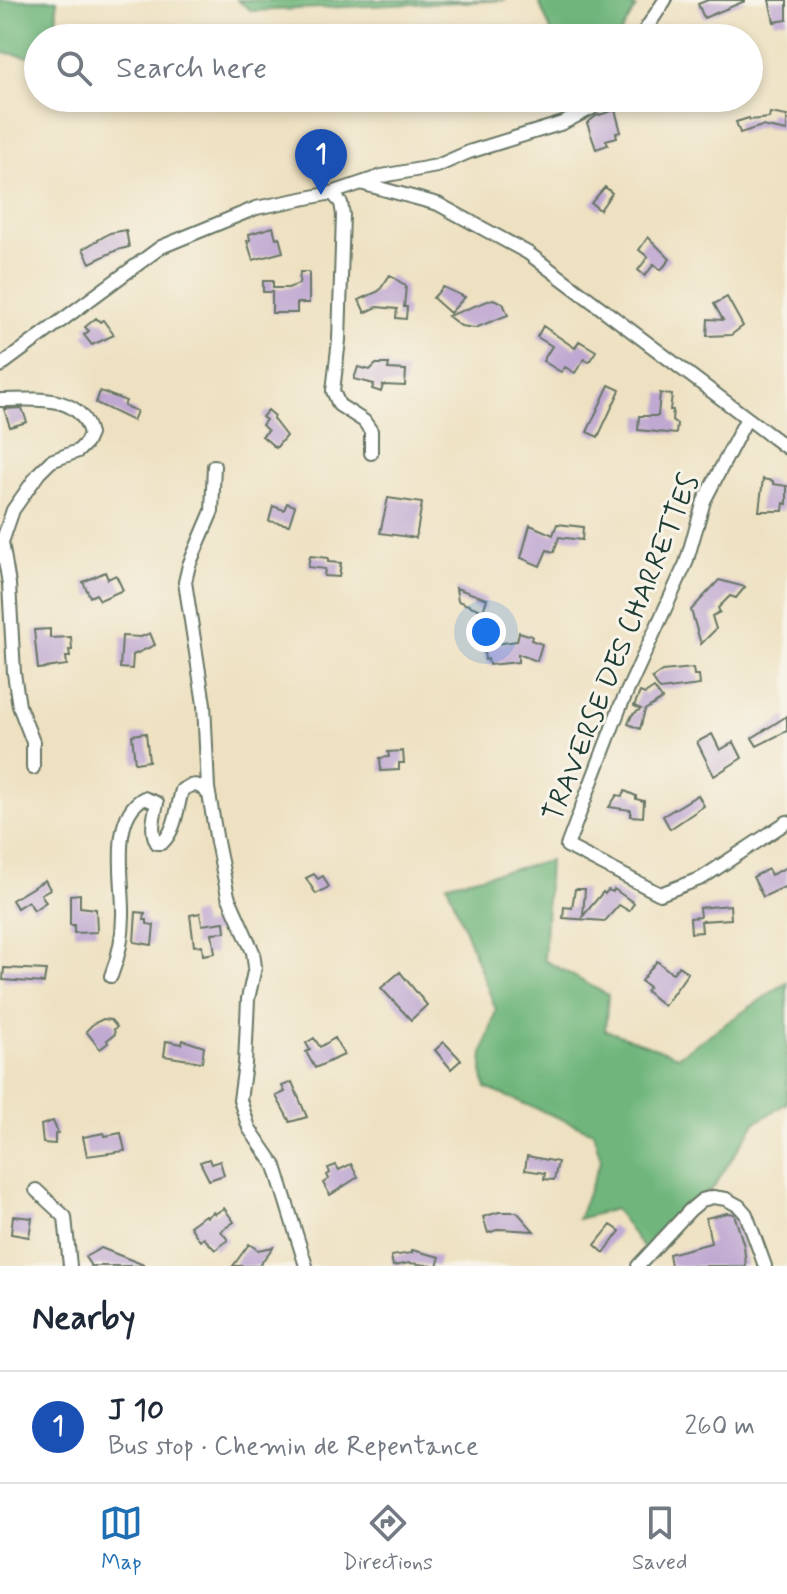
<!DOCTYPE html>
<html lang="en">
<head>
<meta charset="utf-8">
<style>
  body { margin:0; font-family:Mynerve,sans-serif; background:#f2f2f3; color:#1f2937 }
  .you { position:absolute; left:486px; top:632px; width:28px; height:28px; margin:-20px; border:6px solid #fff; border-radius:50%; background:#1a73e8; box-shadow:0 0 0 12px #1a73e833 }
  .badge { display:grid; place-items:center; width:52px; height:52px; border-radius:50%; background:#1f6fb2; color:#fff; font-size:26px; font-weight:700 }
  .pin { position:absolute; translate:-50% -66px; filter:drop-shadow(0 2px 4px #0008) }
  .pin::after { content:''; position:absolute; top:42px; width:28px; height:24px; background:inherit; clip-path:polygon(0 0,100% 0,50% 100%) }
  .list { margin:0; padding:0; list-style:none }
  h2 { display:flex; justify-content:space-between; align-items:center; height:104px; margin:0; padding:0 32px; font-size:34px }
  h2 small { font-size:26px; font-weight:400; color:#747a83 }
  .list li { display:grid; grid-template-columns:52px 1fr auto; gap:24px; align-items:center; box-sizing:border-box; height:112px; padding:0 32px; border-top:2px solid #e0e1e3 }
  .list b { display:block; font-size:30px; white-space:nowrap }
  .list p { margin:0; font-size:26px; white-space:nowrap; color:#747a83 }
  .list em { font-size:26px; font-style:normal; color:#747a83 }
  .icon { flex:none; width:44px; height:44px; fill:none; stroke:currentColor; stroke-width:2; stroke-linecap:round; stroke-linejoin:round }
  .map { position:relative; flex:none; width:787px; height:1266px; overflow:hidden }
  .search { position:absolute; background:#fff; box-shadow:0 4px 12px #0003; left:24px; right:24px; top:24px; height:88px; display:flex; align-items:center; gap:20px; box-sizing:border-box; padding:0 28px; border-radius:44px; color:#747a83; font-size:30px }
  .sheet { height:216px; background:#fff }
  nav { display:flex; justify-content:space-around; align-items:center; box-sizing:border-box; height:112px; border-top:2px solid #e0e1e3; background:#fff; font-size:22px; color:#747a83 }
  nav a { display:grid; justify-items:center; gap:4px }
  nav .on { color:#1f6fb2 }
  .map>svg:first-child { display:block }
  .forest { fill:#6fb67c; stroke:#477a58; stroke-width:2 }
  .building { fill:#bfa8d1 }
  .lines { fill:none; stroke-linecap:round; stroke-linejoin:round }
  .minor-casing { stroke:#677665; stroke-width:16 }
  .minor { stroke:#fff; stroke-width:12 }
  .labels { text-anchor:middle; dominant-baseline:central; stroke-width:6; stroke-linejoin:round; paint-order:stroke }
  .street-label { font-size:28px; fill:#1f3d34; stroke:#f7f3e8 }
</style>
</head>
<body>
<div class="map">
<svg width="787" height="1266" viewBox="0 0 787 1266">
  <rect width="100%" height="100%" fill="#f7f3e8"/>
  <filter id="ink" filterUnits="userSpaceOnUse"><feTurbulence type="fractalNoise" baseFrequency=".0125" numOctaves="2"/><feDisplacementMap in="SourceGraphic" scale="16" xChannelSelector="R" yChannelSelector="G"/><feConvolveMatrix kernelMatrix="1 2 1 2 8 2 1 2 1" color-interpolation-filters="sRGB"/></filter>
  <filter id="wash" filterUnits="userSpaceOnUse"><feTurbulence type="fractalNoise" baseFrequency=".006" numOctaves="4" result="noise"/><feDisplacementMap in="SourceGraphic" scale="32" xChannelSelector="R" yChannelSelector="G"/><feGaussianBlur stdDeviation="1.8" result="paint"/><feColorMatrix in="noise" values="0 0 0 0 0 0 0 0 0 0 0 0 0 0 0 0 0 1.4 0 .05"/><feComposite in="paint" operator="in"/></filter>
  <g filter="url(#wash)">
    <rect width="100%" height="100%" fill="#eee1c1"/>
    <path class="forest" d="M0 0H57L56 38H38V58L0 52Z
      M237 0H506L252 11Z
      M538 0H607L636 7 618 38H554Z
      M549 861 544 960 608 995 605 1030 678 1056 787 982V1103L755 1123 713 1188 696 1199 646 1252 615 1209 578 1219 601 1160 593 1132 486 1088 482 1072 483 1053 496 1010 447 884Z"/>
    <g id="blocks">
      <path class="building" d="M708 0H745V1L704 18 698 4Z
        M769 0H787V20L774 22Z
        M489 28 490 38H446V31Z
        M615 110 621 132 616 133 617 137 606 140 608 145 596 149 587 123 596 116Z
        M770 113 787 116V131L762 126 740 133 736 122 749 118 750 120 769 118Z
        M605 187 612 193 600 210 591 203Z
        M273 227 276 238 279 237 283 252 253 260 247 241 250 240 249 234Z
        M126 230 129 247 117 250 90 263 83 249 110 233Z
        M648 237 670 259 661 270 654 264 645 276 638 270 648 257 639 250Z
        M300 272H309V303H297V313H272V292H263V281H273V288H288L299 284Z
        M390 275 406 286 404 307H407L406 319 396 318 397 309 377 307 365 313 359 300 379 291Z
        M443 287 465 297 450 313 433 298Z
        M727 297 743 326 731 335 707 336 708 319 723 320 714 304Z
        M493 299 503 303 508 315 475 328 461 326 448 316Z
        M96 318 100 322 103 320 114 335 92 345 84 335 89 331 85 327Z
        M543 326 575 348 579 341 596 351 589 362 584 359 575 373 565 367 561 372 543 361 552 346 537 337Z
        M376 364H389L388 369 406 370 405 386 383 385 381 392 372 389 374 384 354 379 358 367 370 370Z
        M609 385 620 390 598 437 587 432Z
        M100 391 126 401 124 406 137 411 133 421 96 403Z
        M660 393 672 395 670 410H673L672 420 677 424 676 434 638 430 639 416H658Z
        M22 408 27 422 10 427 4 409Z
        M268 410 275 416 273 419 286 436 276 448 262 436 268 431 262 425 266 420 262 417Z
        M763 479 773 481V484L787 486V504L784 503 783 511H759Z
        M388 498 422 503 416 538 380 533Z
        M287 503 295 506 289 525 269 521 273 506 284 510Z
        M557 524 583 527 582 540 559 537 554 552 547 550 540 566 521 558 530 525 553 535Z
        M310 556 328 558V562L341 563 339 577 324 576 325 569 308 567Z
        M105 572 108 579 116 575 123 590 100 600 96 594 90 597 83 582Z
        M719 580 745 587 736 598 730 596 718 608 720 612 712 616 716 629 701 644 691 610Z
        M456 588 487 599 483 611 458 601Z
        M483 622 493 624 495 644 517 641 519 632 532 636 531 640 542 644 537 661 518 654V662L489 665 488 659 485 660 481 628Z
        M50 629V638L71 637 72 650H69L70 657H66L67 665 38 669 34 630Z
        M150 633 155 645 133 655 132 669 120 668 122 636 141 637Z
        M693 668 694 675H699L700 685 660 690 652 678 662 671Z
        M654 688 662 699 645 710 640 729 628 724 632 715 641 709 634 706 640 692 645 694Z
        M787 716V731L757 746 752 738Z
        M146 733 149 761 135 763 132 735Z
        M712 734 720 750 734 742 742 758 714 776 697 742Z
        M403 751 404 763H399V770L381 771 380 758 389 757 388 752Z
        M625 791 636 796V799L644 801 643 817 631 816V810L609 807 617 795 622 796Z
        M698 795 704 806 670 829 663 816Z
        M787 867V886L763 897 753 877 768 869 771 875Z
        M314 874 318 879 323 876 329 887 316 894 306 878Z
        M45 880 50 889 41 894 46 902 34 910 28 901 17 908 12 900Z
        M575 889H585L583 916 603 892 605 894 608 890 613 892 614 889 634 903 629 911 619 905 605 921 563 918 564 907 572 908Z
        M80 894V907L96 909 97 932 74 933V925H70V895Z
        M730 905 731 919 701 921 702 932 691 933 690 918 700 917 699 908Z
        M136 912 145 913 144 920H147V924L154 925 152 945 134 942Z
        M200 913 202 925 224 922 225 932 212 933 215 953 203 955 202 945 194 946 190 915Z
        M657 961 669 971 673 973 679 966 688 973 664 1006 646 991 649 987 641 981Z
        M4 968 46 970 44 983 3 980Z
        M400 972 427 1005 411 1020 381 988Z
        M103 1019 111 1020 117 1027 114 1029 115 1034 107 1040 108 1043 100 1049 86 1031 93 1024Z
        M314 1038 320 1047 335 1038 344 1055 315 1068 306 1052 310 1050 306 1043Z
        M183 1040 204 1047 202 1062 164 1056 166 1041 182 1044Z
        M444 1042 461 1060 451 1069 435 1050Z
        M292 1082 307 1117 290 1122 276 1096 285 1092 282 1086Z
        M53 1121 58 1133 55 1134V1144L43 1143 41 1125Z
        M104 1133 105 1136 121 1133 125 1151 87 1156 83 1137Z
        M527 1156 558 1162 554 1180 544 1179 545 1173 525 1170Z
        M209 1159 211 1164 220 1161 224 1175 209 1180 200 1162Z
        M351 1164 358 1177 330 1195 323 1183 329 1179 327 1175 330 1173 328 1168 336 1165 339 1170Z
        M224 1208 234 1222 221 1231 228 1240 215 1250 204 1238 200 1241 190 1226 205 1215 207 1217 213 1212 215 1214Z
        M499 1212H517L534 1231 500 1229 488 1233 483 1217Z
        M727 1213 734 1214 744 1246 746 1266H671L669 1254 711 1243 706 1218Z
        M13 1216 32 1218 29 1237 11 1234Z
        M611 1225 620 1231 604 1253 595 1245Z
        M249 1244 258 1250 273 1247 259 1266H233Z
        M101 1248 144 1265V1266H91L85 1257Z
        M412 1250 440 1257 437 1266 409 1263 393 1266 391 1256 412 1253Z"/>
    </g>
  </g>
  <g filter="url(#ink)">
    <use href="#blocks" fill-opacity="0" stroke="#677665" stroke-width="2"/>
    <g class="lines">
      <defs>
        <path id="minor" d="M640 38 665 0
          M364 184 438 204 528 253 787 448
          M332 193 341 203 343 215 339 340 333 391 339 405 364 421 371 431V453
          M0 366 161 247 256 208 332 193 382 176 437 166 469 152 563 123 592 108 599 98
          M0 400C32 400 81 392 90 434L86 443 78 451 51 461 39 473 13 510 2 542 9 584 14 673 19 706 33 742V768
          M747 418 704 501 686 563 620 707 567 846 660 894 702 878 787 822
          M214 466 212 511 189 565 185 582 204 704 208 788 217 842 228 896 253 952 255 967 248 999 245 1064 240 1100 249 1128 275 1166 306 1266
          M111 976C119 956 123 937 123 915 124 881 109 817 144 798L157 803C154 817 150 831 157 843H162C176 830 177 808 182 790 194 782 200 784 209 795
          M36 1190 65 1217 70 1266
          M638 1266 690 1210 702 1200 713 1197 726 1199 739 1206 746 1214 765 1266"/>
      </defs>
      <use href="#minor" class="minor-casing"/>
      <use href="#minor" class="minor"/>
    </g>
  </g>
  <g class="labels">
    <g class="street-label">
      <text transform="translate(622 648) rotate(-68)">TRAVERSE DES CHARRETTES</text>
    </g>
  </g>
</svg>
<div class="you"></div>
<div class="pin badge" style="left:321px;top:195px;background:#1a4fb4">1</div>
<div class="search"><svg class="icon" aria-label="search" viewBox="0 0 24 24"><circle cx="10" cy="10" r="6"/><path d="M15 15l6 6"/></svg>Search here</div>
</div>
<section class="sheet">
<h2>Nearby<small></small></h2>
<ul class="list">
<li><span class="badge" style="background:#1a4fb4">1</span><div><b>J 10</b><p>Bus stop · Chemin de Repentance</p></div><em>260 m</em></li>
</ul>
</section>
<nav>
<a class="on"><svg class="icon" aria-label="map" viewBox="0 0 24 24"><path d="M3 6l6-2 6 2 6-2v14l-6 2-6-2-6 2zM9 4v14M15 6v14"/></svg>Map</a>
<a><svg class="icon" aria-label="directions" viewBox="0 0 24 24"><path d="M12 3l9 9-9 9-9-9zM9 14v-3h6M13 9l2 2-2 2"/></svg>Directions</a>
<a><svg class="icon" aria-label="saved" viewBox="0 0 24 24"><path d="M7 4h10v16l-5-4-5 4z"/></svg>Saved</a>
</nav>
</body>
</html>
